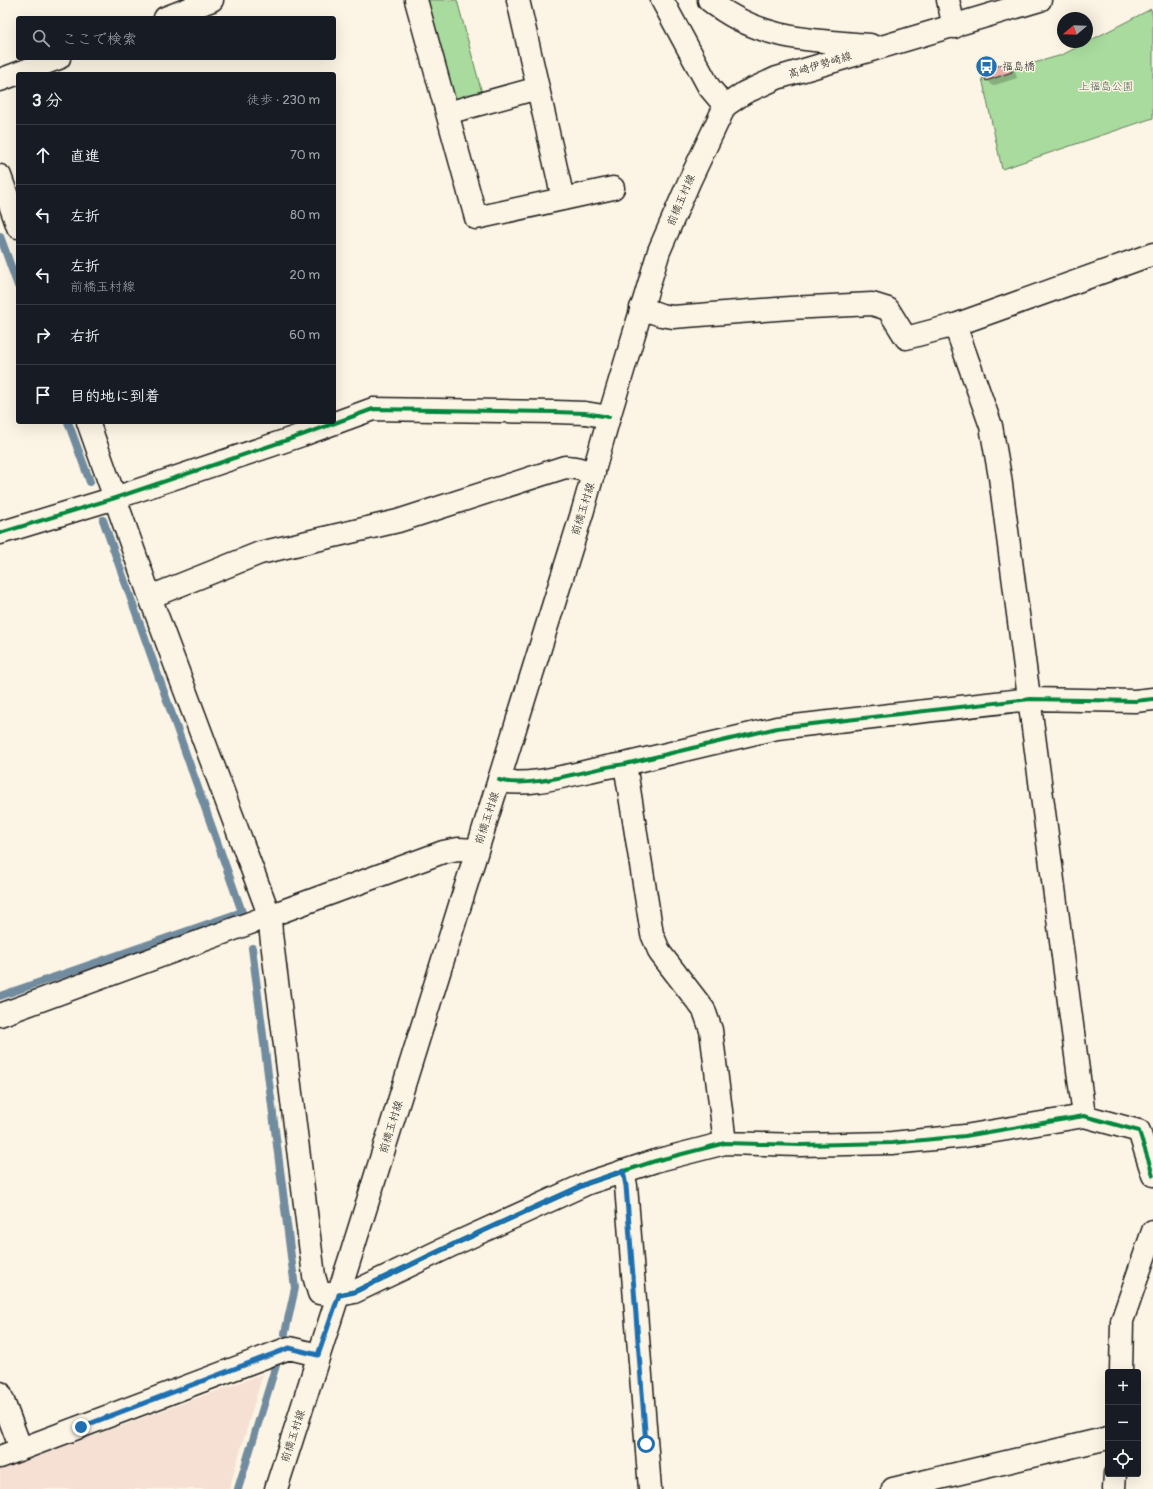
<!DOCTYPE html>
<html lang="ja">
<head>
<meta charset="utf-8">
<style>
  body { margin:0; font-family:Pangolin,"Klee One",sans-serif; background:#20242c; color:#f1f3f6 }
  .controls { position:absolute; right:12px; bottom:12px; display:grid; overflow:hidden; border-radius:4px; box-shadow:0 4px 16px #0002 }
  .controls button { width:36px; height:36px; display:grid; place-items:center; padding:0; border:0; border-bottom:1px solid #363941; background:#171b24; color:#f1f3f6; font:20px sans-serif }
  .compass { position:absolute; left:1057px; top:12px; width:36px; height:36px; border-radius:50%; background:#171b24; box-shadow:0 4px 16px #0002; rotate:251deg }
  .stop { position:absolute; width:12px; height:12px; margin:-9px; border:3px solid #1f6fb2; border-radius:50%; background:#fff }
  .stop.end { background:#1f6fb2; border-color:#fff; box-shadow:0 1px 4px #0008 }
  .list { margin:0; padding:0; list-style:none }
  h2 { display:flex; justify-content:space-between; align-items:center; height:52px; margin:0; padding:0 16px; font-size:17px }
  h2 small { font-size:13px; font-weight:400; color:#9ea1a6 }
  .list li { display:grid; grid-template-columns:26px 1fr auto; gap:12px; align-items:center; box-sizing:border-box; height:60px; padding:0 16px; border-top:1px solid #363941 }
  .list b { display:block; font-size:15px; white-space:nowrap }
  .list p { margin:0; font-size:13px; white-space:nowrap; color:#9ea1a6 }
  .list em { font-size:13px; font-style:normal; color:#9ea1a6 }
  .icon { flex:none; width:22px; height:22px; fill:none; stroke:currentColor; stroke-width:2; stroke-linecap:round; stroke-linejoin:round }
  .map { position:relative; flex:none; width:1153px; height:1489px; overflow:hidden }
  .search { position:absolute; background:#171b24; box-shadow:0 4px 16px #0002; left:16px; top:16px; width:320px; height:44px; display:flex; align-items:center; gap:10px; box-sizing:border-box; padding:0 14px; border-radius:4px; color:#9ea1a6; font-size:15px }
  .panel { position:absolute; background:#171b24; box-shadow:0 4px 16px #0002; left:16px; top:72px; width:320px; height:352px; border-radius:4px }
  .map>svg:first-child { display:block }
  .built { fill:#f6e0d3 }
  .green { fill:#a8db9d; stroke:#627c5c }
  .shadow { fill:#0003 }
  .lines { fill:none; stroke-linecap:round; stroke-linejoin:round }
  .stream { stroke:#728c9f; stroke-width:8 }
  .building { fill:#e9aeaa; stroke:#1c1c1c }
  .minor-casing { stroke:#1c1c1c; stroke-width:25 }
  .major-casing { stroke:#1c1c1c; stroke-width:25 }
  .minor { stroke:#fcf5e5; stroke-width:22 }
  .major { stroke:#fcf5e5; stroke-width:22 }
  .cycleway-casing { stroke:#fcf5e5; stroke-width:6 }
  .cycleway { stroke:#00873e; stroke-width:4 }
  .route { stroke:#1f6fb2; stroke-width:5 }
  .labels { text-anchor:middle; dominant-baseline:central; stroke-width:3; stroke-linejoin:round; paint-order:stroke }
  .street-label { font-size:11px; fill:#1c1c1c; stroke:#fcf5e5 }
  .poi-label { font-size:11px; fill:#1c1c1c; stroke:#fcf5e5; text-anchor:start }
  .park-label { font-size:11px; fill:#465543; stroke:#fcf5e5 }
</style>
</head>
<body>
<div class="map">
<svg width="1153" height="1489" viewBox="0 0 1153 1489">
  <rect width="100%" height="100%" fill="#fcf5e5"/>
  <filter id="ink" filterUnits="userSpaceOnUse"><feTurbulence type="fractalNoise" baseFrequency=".025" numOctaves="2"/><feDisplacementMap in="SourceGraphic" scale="8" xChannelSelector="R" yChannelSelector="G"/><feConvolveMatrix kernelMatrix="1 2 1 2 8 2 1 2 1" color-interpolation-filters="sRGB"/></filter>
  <g filter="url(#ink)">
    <path class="built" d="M263 1374 229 1489H0V1470Z"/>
    <path class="green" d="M426 0H457L482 93 454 101Z
      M1151 9 1153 19V118L1002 169 982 78 1062 55Z"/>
    <path class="shadow" d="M1009 63 1014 68 1017 78 992 86 987 80Z"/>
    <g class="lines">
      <path class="stream" d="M0 236 18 286
        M68 422 90 482
        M252 948 295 1288 285 1333
        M0 996 242 912 103 520
        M238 1489 276 1365"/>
    </g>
    <path class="building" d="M1009 62 1012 72 986 81 983 71Z"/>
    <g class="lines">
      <defs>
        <path id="minor" d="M416 0 476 218 613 188
          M518 0 563 199
          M948 0 954 27
          M165 18 212 0
          M0 80 59 58
          M447 113 538 88
          M0 176 18 227
          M641 308 661 315 673 317 790 308 872 304 888 309 906 338 955 325 1153 254
          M955 325 991 426 1000 477 1084 1116
          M88 422 150 597 270 917 271 934 314 1276 319 1293 339 1295 354 1292 450 1246 588 1183 655 1161 725 1143 800 1145 892 1143 965 1136 1084 1116 1139 1131 1153 1175
          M0 533 115 498 302 435 373 409 555 412 585 413 609 417
          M150 597 260 553 398 521 565 467 576 468 594 473
          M625 764 652 934 660 953 704 1010 711 1030 725 1143
          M499 780C530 790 590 768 625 764L777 728 1030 699 1135 701 1153 699
          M0 1015 443 852 458 849 476 850
          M623 1171 626 1186 650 1489
          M1121 1372 1122 1321 1153 1231
          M0 1393 21 1449
          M0 1457 289 1348 318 1355
          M893 1489 1108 1438
          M1114 1489 1115 1474"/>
        <path id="major" d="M662 0 709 87 725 106
          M709 0C758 40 810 40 870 45
          M276 1489 351 1255 583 510 609 417 659 251 689 182 725 106 744 93 777 78 1040 0"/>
      </defs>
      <use href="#minor" class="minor-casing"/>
      <use href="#major" class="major-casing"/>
      <use href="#minor" class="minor"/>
      <use href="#major" class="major"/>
      <defs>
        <path id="cycleway" d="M0 533 115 498 302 435 373 409 555 412 585 413 609 417
          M499 780C530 790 590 768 625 764L777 728 1030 699 1135 701 1153 699
          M339 1295 354 1292 450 1246 588 1183 655 1161 725 1143 800 1145 892 1143 965 1136 1084 1116 1139 1131 1153 1175"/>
      </defs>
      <use href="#cycleway" class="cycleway-casing"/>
      <use href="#cycleway" class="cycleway"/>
    </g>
  </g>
  <g class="lines" filter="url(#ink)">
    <path class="route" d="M81 1427 289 1348 318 1355 339 1295 354 1292 450 1246 588 1183 623 1171 626 1186 646 1444"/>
  </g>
  <defs>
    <symbol id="bus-disc" viewBox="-11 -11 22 22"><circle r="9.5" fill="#1f6fb2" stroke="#fcf5e5"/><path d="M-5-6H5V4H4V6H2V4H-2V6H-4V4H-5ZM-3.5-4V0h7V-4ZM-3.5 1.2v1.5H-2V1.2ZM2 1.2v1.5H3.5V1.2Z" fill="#fff"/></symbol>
  </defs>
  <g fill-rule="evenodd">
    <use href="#bus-disc" x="974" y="54" width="25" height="25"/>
  </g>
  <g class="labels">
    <g class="street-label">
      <text transform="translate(820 65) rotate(-17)">高崎伊勢崎線</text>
      <text transform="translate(681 200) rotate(-67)">前橋玉村線</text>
      <text transform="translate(583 509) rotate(-73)">前橋玉村線</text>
      <text transform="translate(487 818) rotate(-72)">前橋玉村線</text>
      <text transform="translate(391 1127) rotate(-73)">前橋玉村線</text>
      <text transform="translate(293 1436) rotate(-72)">前橋玉村線</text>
    </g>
    <g class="poi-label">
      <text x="1002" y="66">福島橋</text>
    </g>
    <g class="park-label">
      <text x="1106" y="86">上福島公園</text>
    </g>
  </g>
</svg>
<div class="controls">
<button>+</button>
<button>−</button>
<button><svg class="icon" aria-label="locate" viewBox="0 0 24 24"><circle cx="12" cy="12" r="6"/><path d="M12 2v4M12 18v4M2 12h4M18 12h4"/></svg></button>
</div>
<svg class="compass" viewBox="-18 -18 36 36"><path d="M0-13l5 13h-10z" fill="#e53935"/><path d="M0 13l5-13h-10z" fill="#9ea1a6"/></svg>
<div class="stop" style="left:646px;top:1444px"></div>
<div class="stop end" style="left:81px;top:1427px"></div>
<div class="search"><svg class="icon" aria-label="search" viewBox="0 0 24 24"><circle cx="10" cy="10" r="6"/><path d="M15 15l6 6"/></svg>ここで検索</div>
<section class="panel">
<h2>3 分<small>徒歩 · 230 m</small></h2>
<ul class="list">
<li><svg class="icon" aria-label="ahead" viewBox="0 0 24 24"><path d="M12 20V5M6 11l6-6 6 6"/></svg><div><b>直進</b></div><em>70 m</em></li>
<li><svg class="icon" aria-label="left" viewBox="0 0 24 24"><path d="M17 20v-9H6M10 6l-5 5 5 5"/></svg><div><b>左折</b></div><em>80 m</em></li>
<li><svg class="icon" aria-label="left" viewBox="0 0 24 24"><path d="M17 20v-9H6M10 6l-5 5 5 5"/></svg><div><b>左折</b><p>前橋玉村線</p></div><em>20 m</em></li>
<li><svg class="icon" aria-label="right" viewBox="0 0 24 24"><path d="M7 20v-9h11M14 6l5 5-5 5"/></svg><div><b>右折</b></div><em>60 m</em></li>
<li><svg class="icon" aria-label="arrive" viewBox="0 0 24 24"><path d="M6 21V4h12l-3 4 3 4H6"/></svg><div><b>目的地に到着</b></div></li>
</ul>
</section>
</div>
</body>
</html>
